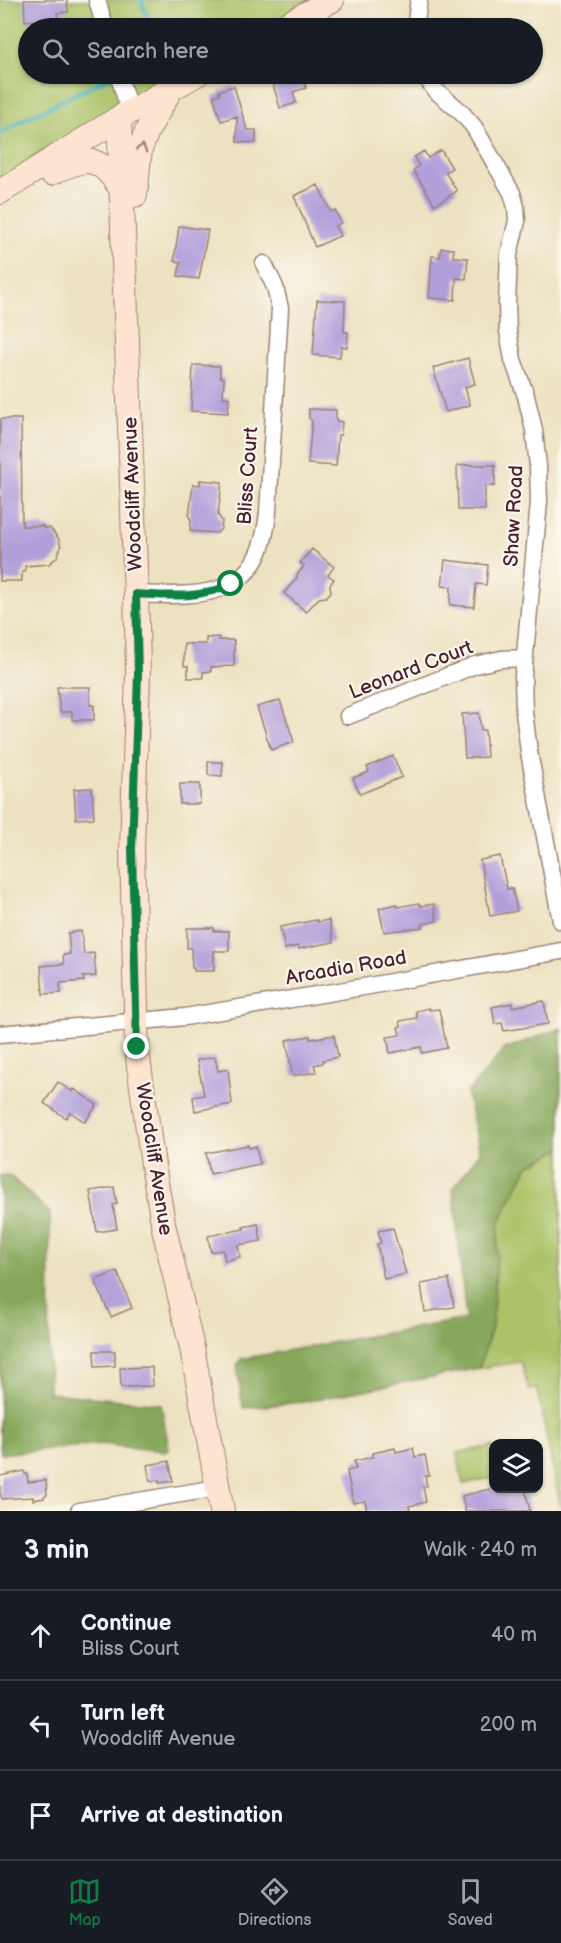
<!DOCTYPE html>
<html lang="en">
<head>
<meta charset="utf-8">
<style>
  body { margin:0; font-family:"Balsamiq Sans",sans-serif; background:#242831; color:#f1f3f6 }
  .controls { position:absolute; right:18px; bottom:18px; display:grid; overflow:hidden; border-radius:12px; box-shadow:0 2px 4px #0004 }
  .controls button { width:54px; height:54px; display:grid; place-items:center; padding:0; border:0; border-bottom:2px solid #363941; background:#171b24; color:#f1f3f6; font:30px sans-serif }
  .stop { position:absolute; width:18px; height:18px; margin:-14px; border:4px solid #0b8043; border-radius:50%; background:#fff }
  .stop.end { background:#0b8043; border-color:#fff; box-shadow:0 2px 6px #0008 }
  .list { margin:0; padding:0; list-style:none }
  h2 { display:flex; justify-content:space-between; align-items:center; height:78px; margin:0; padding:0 24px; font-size:26px }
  h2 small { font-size:20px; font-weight:400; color:#9ea1a6 }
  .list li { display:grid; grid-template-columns:39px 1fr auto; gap:18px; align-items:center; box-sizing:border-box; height:90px; padding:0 24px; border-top:2px solid #363941 }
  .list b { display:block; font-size:22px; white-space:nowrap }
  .list p { margin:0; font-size:20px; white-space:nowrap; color:#9ea1a6 }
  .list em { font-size:20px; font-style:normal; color:#9ea1a6 }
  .icon { flex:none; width:33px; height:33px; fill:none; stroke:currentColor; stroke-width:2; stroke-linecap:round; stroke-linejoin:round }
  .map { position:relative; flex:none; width:561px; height:1511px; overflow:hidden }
  .search { position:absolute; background:#171b24; box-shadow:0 2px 4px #0004; left:18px; right:18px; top:18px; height:66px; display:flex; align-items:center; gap:15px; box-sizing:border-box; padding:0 21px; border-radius:33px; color:#9ea1a6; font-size:22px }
  .sheet { height:348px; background:#171b24 }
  nav { display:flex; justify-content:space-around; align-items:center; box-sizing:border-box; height:84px; border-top:2px solid #363941; background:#171b24; font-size:16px; color:#9ea1a6 }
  nav a { display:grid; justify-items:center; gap:3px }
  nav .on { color:#0b8043 }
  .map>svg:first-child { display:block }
  .green { fill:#aac267; stroke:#7a7049; stroke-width:1.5 }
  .forest { fill:#87a85c; stroke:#686444; stroke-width:1.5 }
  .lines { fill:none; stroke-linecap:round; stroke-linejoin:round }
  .stream { stroke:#46b5bd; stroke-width:4.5 }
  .building { fill:#b19fda }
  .street-casing { stroke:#9b8076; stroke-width:19 }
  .secondary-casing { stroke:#9b8076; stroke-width:26 }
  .street { stroke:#fff; stroke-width:16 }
  .secondary { stroke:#fde4d0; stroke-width:24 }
  .oneway { stroke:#a4827e }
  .route { stroke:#0b8043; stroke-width:8 }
  .labels { text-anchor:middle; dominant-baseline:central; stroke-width:4.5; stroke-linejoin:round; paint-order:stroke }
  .street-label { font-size:20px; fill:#4a1f2b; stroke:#fbf7ec }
</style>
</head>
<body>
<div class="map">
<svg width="561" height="1511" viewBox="0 0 561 1511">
  <rect width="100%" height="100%" fill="#fbf7ec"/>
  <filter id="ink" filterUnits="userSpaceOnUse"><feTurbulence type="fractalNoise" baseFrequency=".0167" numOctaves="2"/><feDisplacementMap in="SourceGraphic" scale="12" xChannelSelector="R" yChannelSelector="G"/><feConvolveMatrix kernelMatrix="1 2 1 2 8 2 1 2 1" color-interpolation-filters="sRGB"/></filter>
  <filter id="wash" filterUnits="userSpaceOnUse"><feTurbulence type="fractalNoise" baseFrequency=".008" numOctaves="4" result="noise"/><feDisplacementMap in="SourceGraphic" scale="24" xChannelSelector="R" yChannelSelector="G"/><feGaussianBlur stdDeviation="1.35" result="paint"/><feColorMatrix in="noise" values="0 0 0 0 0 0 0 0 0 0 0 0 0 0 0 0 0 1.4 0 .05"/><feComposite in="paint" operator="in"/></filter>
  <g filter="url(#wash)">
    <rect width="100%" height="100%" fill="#ece1c0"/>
    <path class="green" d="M0 0H332L280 28H28V74H197L0 192Z
      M561 1149V1509L537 1388 529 1390 521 1362 479 1368 492 1327 499 1222 528 1166Z
      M493 1446V1478L463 1484 457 1453Z"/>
    <path class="forest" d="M561 1028V1149L528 1166 499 1222 492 1327 479 1368 302 1402 243 1408 237 1366 241 1359 466 1319 453 1189 480 1152 467 1093 505 1049Z
      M9 1175 50 1213 49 1393 161 1404 169 1449 164 1451 101 1444 0 1454V1176Z"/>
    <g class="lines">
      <path class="stream" d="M141 0 150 24V28
        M0 134 23 120 114 75"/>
    </g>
    <g id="blocks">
      <path class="building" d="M24 0H67L68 12 57 13 58 19 25 21Z
        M270 74H301L306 88 293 92 296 103 280 108Z
        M234 86 247 130H256V143L237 142V116L221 121 213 96 220 94 219 91Z
        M441 150 452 168 445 172 457 191 435 205 413 170 419 166 414 157 424 151 428 158Z
        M318 185 331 212 335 210 341 223 335 226 340 236 315 247 294 196Z
        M179 226 208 230 199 279 178 276 181 262 174 261Z
        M441 248 454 249 453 257 468 258 466 279 456 278 455 300 429 298 432 256 440 257Z
        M317 300 345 301 344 332H348L347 347H341L340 357 313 355Z
        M468 358 475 384 465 387 470 405 446 412 433 368Z
        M193 365 220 366V377L224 378 223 397 229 398 228 413 191 411Z
        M309 409 336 410V421L342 422 341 435H338L336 466 308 464 312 421 309 418Z
        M0 419H21L22 526H43V528H50L59 539 61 547 57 557 49 564 25 566V572H22V581H0Z
        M468 465H495V486H485V510H458L457 466Z
        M200 480 222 482 218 515 222 521 221 529 217 533 190 531 191 520 189 517 193 484 200 485Z
        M312 549 334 567 328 575 334 579 330 585 331 592 326 597 319 598 306 612 284 593 297 578V575L304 566 300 563Z
        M445 560 488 565 486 585 476 584 474 607 450 605 451 587 442 586Z
        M219 637V640H234V666L211 667V671L203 672V678H188V666H184V644H206V638Z
        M57 687H90V705H94V720H72V712H60Z
        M280 700 294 742 271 750 257 707Z
        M479 713 481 730H485L487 757 465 758 462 714Z
        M393 756 402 777 360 794 353 778 369 772 367 767Z
        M208 762H223L222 776 208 775Z
        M180 784H200V804H180Z
        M92 788 94 818 76 819 74 789Z
        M500 856 507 889 512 888 517 911 490 916 480 860Z
        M419 903 420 906 434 904 437 921 423 924V927L384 932 379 908 397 904 398 907Z
        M317 920V922L329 920 334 942 299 949 298 946 285 949 280 927Z
        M187 928H214V931H229V951H214V971H194V968H192L191 948H187Z
        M81 931 84 954 94 953 96 976 83 977 84 981 60 983 61 993 43 994 41 966 64 964 63 955 70 954 68 933Z
        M544 1001 548 1024 504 1031 502 1023 495 1024 492 1007 512 1003V1007Z
        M429 1008V1010L439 1009 447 1048 422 1053 421 1047 390 1053 387 1037 400 1035 398 1027 401 1026 400 1021 417 1018 416 1011Z
        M334 1035 338 1057 323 1060V1063L314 1065 316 1072 293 1076 286 1040 310 1036V1039Z
        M215 1057 218 1071 228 1069 232 1104 195 1111 193 1097 204 1095 197 1060Z
        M58 1082 73 1092 74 1089 97 1105 85 1122 70 1112 66 1118 44 1103Z
        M248 1145 249 1148 256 1146 260 1164 210 1174 206 1153Z
        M114 1187 117 1204 113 1205 117 1229 97 1232 90 1191Z
        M258 1224 261 1241 238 1245 240 1257 225 1261 223 1250 211 1252 208 1236 244 1229 243 1227Z
        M393 1228 406 1274 384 1279 377 1244 381 1243 378 1231Z
        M117 1271 132 1308 111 1317 95 1281Z
        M449 1279 454 1307 425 1312 421 1284Z
        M94 1351H115V1366L95 1367Z
        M152 1367 153 1386 121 1387 120 1368Z
        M395 1448 396 1452 413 1448 415 1457 425 1455 429 1475 425 1476 427 1486 423 1487 426 1502 409 1506 410 1511H367L365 1501 353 1503 347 1471 356 1469 354 1461 373 1457V1453Z
        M169 1461 173 1481 159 1483V1480L150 1481 147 1465Z
        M24 1471 25 1474H27L28 1482 46 1480 47 1495 44 1496V1498L33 1500V1497L2 1499 0 1493V1476Z
        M494 1488H525L530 1511H465L462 1496Z"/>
    </g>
  </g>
  <g filter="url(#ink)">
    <use href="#blocks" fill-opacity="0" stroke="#9b8076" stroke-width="1.5"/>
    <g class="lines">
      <defs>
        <path id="street" d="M97 0 105 28
          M415 28 419 0
          M118 74 130 112
          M424 74 435 90 460 111 474 127 512 193 516 207 517 221 509 254 507 304 508 331 513 360 526 396 534 430 538 466 539 502 523 676 524 712 529 752 561 921
          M136 594C208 597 260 598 268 512L280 308 275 287 264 264
          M348 716 475 665 501 659 525 658
          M0 1034 185 1017 369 986 561 951
          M79 1511 217 1488"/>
        <path id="secondary" d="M280 28 332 0
          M119 118 137 625 138 674 132 849 137 1051 153 1165 164 1228 192 1348 222 1511
          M51 173C89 156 98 154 122 190
          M0 192 119 118 197 74
          M135 195 140 149 148 129 170 90"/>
      </defs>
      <use href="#street" class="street-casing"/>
      <use href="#secondary" class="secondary-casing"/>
      <use href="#street" class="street"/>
      <use href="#secondary" class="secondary"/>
    </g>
    <defs><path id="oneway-chevron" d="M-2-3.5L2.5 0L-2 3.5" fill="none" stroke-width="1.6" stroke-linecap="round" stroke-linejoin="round" transform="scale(1.5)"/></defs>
    <use class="oneway" href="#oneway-chevron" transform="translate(142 148) rotate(-74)"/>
  </g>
  <g class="lines" filter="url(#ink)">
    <path class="route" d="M137 1047 132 849 138 674 136 594C170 596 200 599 231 584"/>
  </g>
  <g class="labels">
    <g class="street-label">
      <text transform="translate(248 476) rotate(-86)">Bliss Court</text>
      <text transform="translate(133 494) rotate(-92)">Woodcliff Avenue</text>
      <text transform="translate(514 516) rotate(-87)">Shaw Road</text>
      <text transform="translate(411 670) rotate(-21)">Leonard Court</text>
      <text transform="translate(346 968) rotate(-10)">Arcadia Road</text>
      <text transform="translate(154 1159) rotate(81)">Woodcliff Avenue</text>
    </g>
  </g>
</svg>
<div class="controls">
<button><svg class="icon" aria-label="layers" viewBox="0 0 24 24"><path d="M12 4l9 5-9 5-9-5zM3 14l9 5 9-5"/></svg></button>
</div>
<div class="stop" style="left:231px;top:584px"></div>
<div class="stop end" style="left:137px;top:1047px"></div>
<div class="search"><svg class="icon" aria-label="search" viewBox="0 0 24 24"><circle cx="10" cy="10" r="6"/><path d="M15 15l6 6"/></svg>Search here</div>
</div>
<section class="sheet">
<h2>3 min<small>Walk · 240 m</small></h2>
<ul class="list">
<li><svg class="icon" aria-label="ahead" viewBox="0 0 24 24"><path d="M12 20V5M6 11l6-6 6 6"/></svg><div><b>Continue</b><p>Bliss Court</p></div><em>40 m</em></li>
<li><svg class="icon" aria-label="left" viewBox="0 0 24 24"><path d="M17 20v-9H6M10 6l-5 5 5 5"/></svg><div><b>Turn left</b><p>Woodcliff Avenue</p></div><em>200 m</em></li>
<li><svg class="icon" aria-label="arrive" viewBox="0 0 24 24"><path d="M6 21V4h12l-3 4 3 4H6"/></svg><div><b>Arrive at destination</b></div></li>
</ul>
</section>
<nav>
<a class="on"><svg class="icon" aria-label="map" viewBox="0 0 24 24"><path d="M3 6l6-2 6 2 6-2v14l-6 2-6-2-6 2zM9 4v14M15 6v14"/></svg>Map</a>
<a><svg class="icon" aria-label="directions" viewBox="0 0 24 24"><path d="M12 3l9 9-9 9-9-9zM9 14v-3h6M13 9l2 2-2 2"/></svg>Directions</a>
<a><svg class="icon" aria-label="saved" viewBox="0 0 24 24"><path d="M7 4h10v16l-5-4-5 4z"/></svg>Saved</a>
</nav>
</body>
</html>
